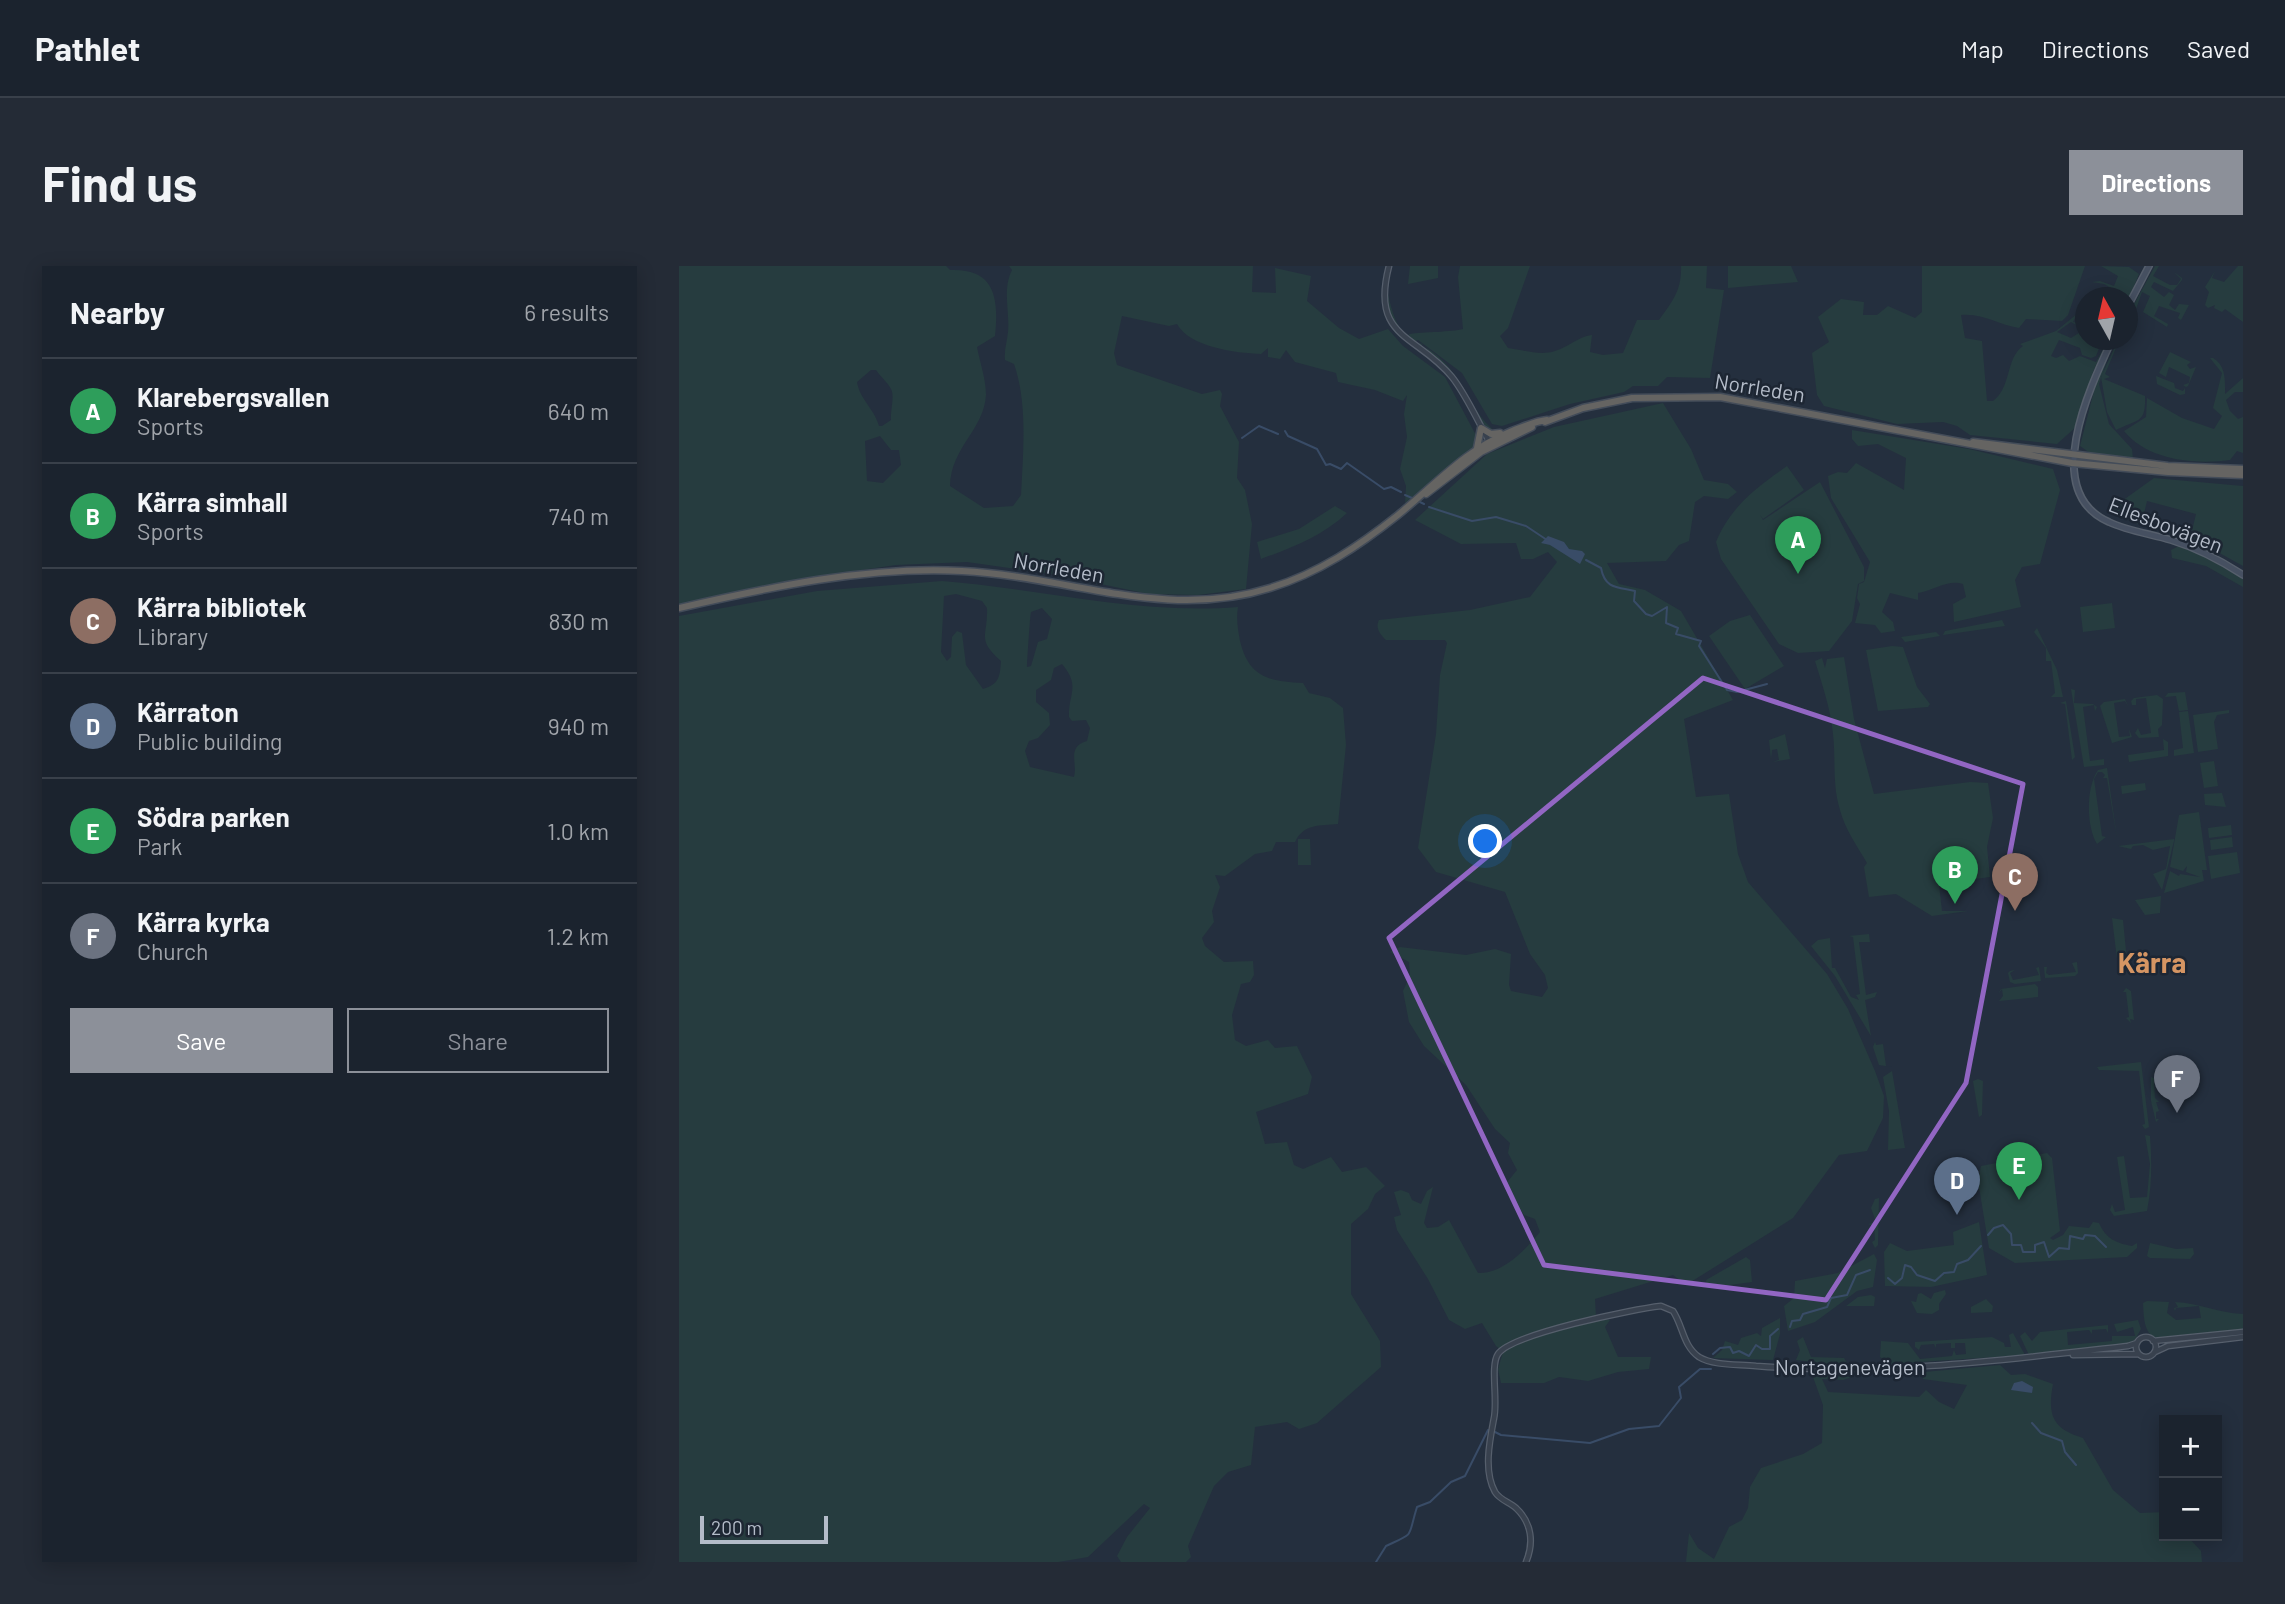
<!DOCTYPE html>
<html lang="en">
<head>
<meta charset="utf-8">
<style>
  body { margin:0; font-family:Barlow,sans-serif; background:#242b36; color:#f1f3f6 }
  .controls { position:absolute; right:21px; bottom:21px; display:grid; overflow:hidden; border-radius:0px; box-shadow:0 4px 18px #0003 }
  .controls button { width:63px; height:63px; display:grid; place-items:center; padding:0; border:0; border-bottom:2px solid #39404a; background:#1b232e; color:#f1f3f6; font:35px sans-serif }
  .compass { position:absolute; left:1396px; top:21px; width:63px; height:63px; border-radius:50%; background:#1b232e; box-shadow:0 4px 18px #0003; rotate:352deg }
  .scale { position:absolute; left:21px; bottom:18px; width:128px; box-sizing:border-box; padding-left:7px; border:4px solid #b4bcc9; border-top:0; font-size:19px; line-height:24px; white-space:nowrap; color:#b4bcc9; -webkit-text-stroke:5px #1d2633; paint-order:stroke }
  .you { position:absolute; left:807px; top:576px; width:24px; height:24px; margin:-18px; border:5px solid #fff; border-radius:50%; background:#1a73e8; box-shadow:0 0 0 10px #1a73e833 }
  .badge { display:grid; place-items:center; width:46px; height:46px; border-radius:50%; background:#8c9099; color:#fff; font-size:23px; font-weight:700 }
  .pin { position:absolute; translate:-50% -58px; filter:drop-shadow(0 2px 4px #0008) }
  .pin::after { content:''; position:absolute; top:37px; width:24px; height:21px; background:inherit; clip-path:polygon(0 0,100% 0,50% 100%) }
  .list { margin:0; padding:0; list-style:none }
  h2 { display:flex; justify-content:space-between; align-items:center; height:91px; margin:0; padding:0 28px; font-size:30px }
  h2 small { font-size:23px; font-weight:400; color:#a0a4aa }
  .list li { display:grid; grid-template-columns:46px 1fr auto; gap:21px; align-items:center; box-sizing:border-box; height:105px; padding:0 28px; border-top:2px solid #39404a }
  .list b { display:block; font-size:26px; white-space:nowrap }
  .list p { margin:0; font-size:23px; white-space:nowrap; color:#a0a4aa }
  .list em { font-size:23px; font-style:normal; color:#a0a4aa }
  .actions { display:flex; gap:14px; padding:21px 28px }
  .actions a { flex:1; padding:16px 0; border:2px solid #8c9099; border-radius:0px; text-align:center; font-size:24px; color:#8c9099 }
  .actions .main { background:#8c9099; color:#fff }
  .map { position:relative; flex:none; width:1564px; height:1296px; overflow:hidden; border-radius:0px }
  header { display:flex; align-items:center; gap:42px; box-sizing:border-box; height:98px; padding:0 35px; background:#1b232e; border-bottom:2px solid #39404a }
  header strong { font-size:33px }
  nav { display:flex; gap:38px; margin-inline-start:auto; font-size:24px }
  .intro { display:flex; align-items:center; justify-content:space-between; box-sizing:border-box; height:168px; padding:0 42px }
  h1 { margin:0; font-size:49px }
  .button { padding:18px 32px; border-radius:0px; background:#8c9099; color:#fff; font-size:24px; font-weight:700 }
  main { display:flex; gap:42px; padding:0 42px }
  aside { flex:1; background:#1b232e; border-radius:0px; box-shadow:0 4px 18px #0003 }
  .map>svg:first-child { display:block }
  .green { fill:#263c3f; fill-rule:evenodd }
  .water { fill:#394c67 }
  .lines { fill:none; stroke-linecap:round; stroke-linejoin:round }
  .stream { stroke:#394c67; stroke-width:2 }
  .tertiary-casing { stroke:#565f6c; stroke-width:7 }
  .secondary-casing { stroke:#565f6c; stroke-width:8 }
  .trunk-casing { stroke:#434c59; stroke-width:9 }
  .tertiary { stroke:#38414e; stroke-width:4.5 }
  .secondary { stroke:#465061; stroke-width:5 }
  .trunk { stroke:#656462; stroke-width:6 }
  .marked { fill:none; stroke:#9266c3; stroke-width:5; stroke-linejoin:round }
  .labels { text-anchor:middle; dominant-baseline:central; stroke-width:5; stroke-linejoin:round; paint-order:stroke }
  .street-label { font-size:21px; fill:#b4bcc9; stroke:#1d2633 }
  .district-label { font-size:28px; font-weight:bold; fill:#d59563; stroke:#1d2633 }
</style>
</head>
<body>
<header>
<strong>Pathlet</strong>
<nav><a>Map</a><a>Directions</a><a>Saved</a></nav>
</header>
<div class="intro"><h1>Find us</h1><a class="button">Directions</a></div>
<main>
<aside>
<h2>Nearby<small>6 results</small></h2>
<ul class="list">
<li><span class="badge" style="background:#2e9e5b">A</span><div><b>Klarebergsvallen</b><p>Sports</p></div><em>640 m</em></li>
<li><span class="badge" style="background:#2e9e5b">B</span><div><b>Kärra simhall</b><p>Sports</p></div><em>740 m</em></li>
<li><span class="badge" style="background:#8d6e63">C</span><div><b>Kärra bibliotek</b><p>Library</p></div><em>830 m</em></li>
<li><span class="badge" style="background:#5c6f8a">D</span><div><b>Kärraton</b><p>Public building</p></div><em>940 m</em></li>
<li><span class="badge" style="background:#2e9e5b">E</span><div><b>Södra parken</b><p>Park</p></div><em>1.0 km</em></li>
<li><span class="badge" style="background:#6b7280">F</span><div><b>Kärra kyrka</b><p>Church</p></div><em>1.2 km</em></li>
</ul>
<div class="actions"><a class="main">Save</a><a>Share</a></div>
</aside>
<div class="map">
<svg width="1564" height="1296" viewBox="0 0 1564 1296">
  <rect width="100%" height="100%" fill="#242f3e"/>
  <path class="green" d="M0 0H267L271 4C316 2 320 32 316 70L298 81C301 97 307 113 307 129 305 164 272 181 271 220L305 242 334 240 342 229C344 187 349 138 335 98L326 94C325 84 328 76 329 66 331 45 323 24 333 4L330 0H574L573 26 597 27 596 2 632 10 628 35 660 62 680 73 709 63 724 80 766 111 799 173 797 180 726 237 727 220 721 203 728 171 725 148 728 129 724 135 696 124 659 116 657 107 616 96 607 84 601 93 589 91V82L582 88C557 87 510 81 498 58L490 60 443 50 435 87 438 99 523 128 541 124 543 128 541 140 560 176 558 212 566 224 573 258 567 323 519 329 470 328 373 308 288 296 217 299 135 311 0 338ZM192 104H197C201 110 209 117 212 123 216 130 211 145 212 154L203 160H200C195 142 181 134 178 116ZM201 170 212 184H220L222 199 204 217 188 215 186 175Z
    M731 0H759V12L729 18Z
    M781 0H851L829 62 821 70 829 82C844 84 861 90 876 85 890 81 898 71 913 69L911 86 924 89 944 87 958 54H980C993 36 1003 24 1002 0H1028L1027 22 1045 24 1031 112 988 111 979 120H954L945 126 891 138 823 160 813 158 783 107 739 74 734 76 744 78 741 80C720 74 707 48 709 28 713 46 717 62 732 75L730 68C744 66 773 66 784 63L779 11Z
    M1049 0H1112L1119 16 1049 22Z
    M1243 0H1406L1389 49 1383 55 1347 53 1340 62C1319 59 1305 47 1282 49L1286 72 1303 75 1308 135H1314C1333 121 1326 93 1344 80L1341 78 1377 65 1398 48 1394 56 1406 58V64L1392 56 1378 66 1392 72 1403 65 1406 66V74L1423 75 1417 90 1412 92 1403 89 1401 82 1380 74 1372 90 1377 92 1384 89 1390 95 1401 90 1417 96 1427 78 1414 106 1398 160 1378 178 1291 169 1278 160 1264 156 1218 158 1145 140 1138 129 1133 87 1150 76 1139 51 1162 33 1185 36 1184 49H1198L1209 40 1236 52 1243 46Z
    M1422 0 1450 1 1460 8 1450 32 1425 18 1413 16 1421 15 1435 20 1439 10Z
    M1476 0H1480L1474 10 1491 19H1498L1502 13 1495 6 1503 12V14L1494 25 1475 16 1472 21 1485 31 1490 26 1495 29 1490 39 1496 44 1500 38 1510 39 1502 54 1499 52 1501 47 1480 40 1475 50 1489 58 1488 61 1464 46 1471 30 1463 26 1457 43 1453 42Z
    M1559 0H1564V56L1546 43 1543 46 1535 42 1536 39 1529 42 1526 39 1530 26 1526 21 1536 5 1533 12 1545 16Z
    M1435 74 1420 118 1430 158 1453 183 1454 193 1411 187 1401 180 1418 113Z
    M1439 74 1444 78 1439 77 1426 108 1431 111 1425 113 1466 130C1467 158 1459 153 1437 164L1428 146 1422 111Z
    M746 81C785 104 787 143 817 166L806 162 782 121Z
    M1491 86 1512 96 1508 99 1511 103 1517 101 1509 120 1507 121 1504 119 1510 117 1511 111 1490 101 1487 111 1480 107Z
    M1531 92H1534C1547 100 1546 113 1546 128L1564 112V126H1556L1547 134 1551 145 1559 153 1564 151V187L1558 185 1551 194C1516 199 1468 194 1445 165L1467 151 1468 132 1503 152 1535 163 1543 150 1534 142 1543 107Z
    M1477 110 1495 117 1496 122 1504 125 1506 122V128L1501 129 1478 118Z
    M984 137 1012 183 1025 214 1049 218 1058 226 1049 233 1025 230 1016 236 1010 275 1000 279 987 295 928 297 940 318 966 324 1002 345 1054 434 1005 453 1017 531 1050 528 1059 588 1069 616 1148 708 1169 743 1196 805 1205 830 1204 852 1188 885 1160 889 1114 952 1007 1019 994 1009 916 1033 917 1051 931 1054 926 1061 939 1091H972L970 1103 939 1106 909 1115 880 1111 865 1117H822L819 1103 824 1086 817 1080 803 1057 786 1063 770 1054 749 1013 718 964 715 951 722 949 715 926 722 924 730 927 733 934 742 938 748 925 754 921 745 957 748 962 759 961 770 954 799 1007C824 1008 846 984 861 966L856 953 845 949 825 920 838 904 829 887 831 877 816 863 787 819 745 780 730 756 724 725 731 710 730 696 711 686 721 681 787 689 816 683 832 688 830 719 832 725 863 731 869 722 866 709 851 688 826 626 757 606 739 582 757 468 761 409 768 377 766 374H707C701 368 696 362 700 354L791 344 851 331 878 296 869 286 854 293H842L837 277 782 278 736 254 808 188 875 161Z
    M1173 164 1290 183 1374 203 1381 224 1361 298 1343 301 1336 314 1342 341 1275 356 1274 338 1287 331 1284 318C1270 313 1255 324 1239 327V334L1211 327 1203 346 1214 356 1216 365 1202 367 1196 359 1176 357 1181 338 1178 332 1180 318 1185 316 1191 296 1152 232 1149 210 1159 206 1168 207 1177 197 1225 224 1227 192 1199 178 1179 180 1173 173Z
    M1108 200 1125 224 1084 253 1081 249 1084 254 1141 216 1185 301V315L1179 318 1173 355 1150 385 1119 387 1100 378 1042 293 1037 276C1052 240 1077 222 1108 200Z
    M1475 212 1564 220V300L1515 273 1456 257 1429 245ZM1468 235 1517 248 1512 269 1463 256Z
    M656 240 668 247C642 271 614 281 582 293L578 276 620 263Z
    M1500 280 1527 291 1564 313V321L1527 300 1493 292 1492 284Z
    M263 315C363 323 458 349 559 341 557 353 559 364 561 375 570 412 590 415 624 417L630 427 651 432 664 442 667 479 659 558C641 560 625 557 616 576H597L593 585 576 588 546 610 536 609 541 621 533 645 535 656 523 672 526 680 545 696 574 695 575 709 571 716 562 718 553 749 556 774 567 780 589 774 596 782 618 780 633 811 629 828 577 846 586 878 608 876 615 899 624 903 652 891 663 906 687 901 706 920 696 928 689 943 672 958V1028L701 1075 702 1101 638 1157 620 1163 608 1156 576 1161 572 1199 549 1206 535 1220 509 1280 512 1291 507 1296H442L438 1290 448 1271 471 1242 465 1238 409 1291 379 1296H0V350L138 325ZM277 328 303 335 308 342C309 371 297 373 322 395 321 411 320 418 304 423L287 399 283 367 278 365 273 371 272 391 268 395 262 386 265 330ZM363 342 373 353 368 373 359 376 352 400 348 401C348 397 351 349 352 346ZM383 398C402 420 389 428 390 451L393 455 407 454 411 462 408 475C387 481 399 497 395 511L351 501 346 485 350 475 359 472 371 459 370 447 357 436V424L372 414 375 402Z
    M1433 337 1436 362 1404 366 1401 341Z
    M1071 349 1105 400 1066 423 1030 370 1051 355Z
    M1323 354 1326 360 1264 369 1266 365Z
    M1358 362 1378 404 1384 431H1372L1376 427 1372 395H1367V382L1355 366Z
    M1257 366 1261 370 1226 376 1222 371Z
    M1213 380 1224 381 1238 421 1251 438 1249 441 1199 445 1187 384Z
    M1165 391 1175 453 1195 528 1291 516 1309 517 1314 552 1308 581 1311 611 1260 618 1263 645H1289L1253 650 1217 628 1190 631 1185 601 1188 597C1178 580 1166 563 1161 544 1153 518 1157 494 1154 468 1152 444 1143 418 1136 395L1143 392 1146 402 1148 393Z
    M1392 423 1396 424 1395 437 1414 438 1418 441 1416 445 1415 439 1404 441 1411 495 1425 493V499L1405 501Z
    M1506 426 1509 444 1500 445 1497 430 1486 431 1489 427Z
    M1478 429 1484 433 1483 459 1479 463 1480 471 1460 472 1456 467 1459 462 1462 469 1472 467 1467 432 1457 433V439H1453L1452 435 1455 432Z
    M1446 433 1449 440 1446 435 1435 437 1440 471 1451 470 1450 463 1453 471 1433 477 1421 440 1425 436Z
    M1387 435 1396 491 1393 494 1386 438 1381 437Z
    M1550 444V447L1538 449 1535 456 1539 483 1519 486 1514 449Z
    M1509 445 1515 487 1495 490V484L1504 482 1500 446Z
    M1106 468 1111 493 1093 496 1100 494 1098 483 1093 484 1092 493 1090 474Z
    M1484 473 1489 476V490L1450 496 1449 489 1485 484Z
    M1535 495 1539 520 1525 522 1521 497Z
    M1428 502 1438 572 1428 512H1424L1426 509 1423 506H1419L1415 513 1423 570 1427 571 1418 578C1407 560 1407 521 1419 504Z
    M1466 517 1467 524 1443 528 1442 520Z
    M1543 527 1547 541 1526 539 1525 528Z
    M1520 546 1528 604H1523L1525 615 1485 627 1491 605 1500 610 1501 608 1521 611 1507 606 1508 600 1504 605 1491 601 1500 549Z
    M1552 559 1553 569 1530 572 1529 562Z
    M1553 571 1554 581 1532 584 1531 574Z
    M619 573H631L632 599H619Z
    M1495 573V575L1483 624 1474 608 1487 603 1491 580 1474 584 1464 579 1454 580 1452 583 1439 580Z
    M1558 586 1561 607 1532 613 1529 590Z
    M1482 630 1481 647 1466 649 1456 634Z
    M1433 652 1444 654 1448 695 1445 702 1438 693Z
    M1190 668 1191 676H1180L1187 729 1198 726 1196 731 1186 734 1192 770 1156 710 1132 680 1139 674 1151 672 1153 702H1156L1172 731 1180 734 1177 729 1181 728 1174 671 1170 670Z
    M1398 696 1399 707 1396 710 1366 712 1365 701H1368L1367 707 1370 709 1397 706 1393 697Z
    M1360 701 1362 715 1336 718 1331 716 1329 707 1331 705 1336 704 1331 707 1334 714 1360 709 1357 702Z
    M1356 718 1359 721V731L1320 735 1324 730 1323 723 1319 728 1322 723Z
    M1447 722 1452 725 1455 754 1451 753 1452 757 1447 752 1450 751 1447 726H1444Z
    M1196 776 1197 779 1204 778 1207 800 1213 801 1200 799 1194 781Z
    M1462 796 1470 861 1466 863 1463 859 1466 858 1460 805 1420 804 1418 801Z
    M1213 805 1226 882 1209 884 1210 845 1204 811Z
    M1495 809 1496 814 1479 811 1478 815H1475L1476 832 1480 836H1477L1480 845 1477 846V853H1480L1477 856 1472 835V811L1477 813 1475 810Z
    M1299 813 1304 815 1303 849 1300 851 1294 815Z
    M1466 869 1471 870C1473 895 1473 920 1468 945L1435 950 1431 944 1433 938 1436 946 1446 944 1438 891 1445 890 1451 932 1468 931 1471 898Z
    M1368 887 1373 892 1381 965 1371 972 1374 974 1384 969 1390 960 1410 962 1414 956 1420 957C1427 973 1437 977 1453 980L1458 977V982L1448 991 1336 997 1310 982 1299 915 1302 900Z
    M1200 932 1199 979 1196 982 1193 976 1196 974 1195 960 1189 958 1197 956 1192 942 1196 933Z
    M1300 956 1308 1009 1252 1021 1206 1020 1205 986 1211 977 1228 985 1275 979 1274 966Z
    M1471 977 1497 983 1514 982 1515 988 1511 993 1471 992 1468 990Z
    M1195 988 1198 994 1194 1021 1178 1025 1136 1056 1109 1065 1105 1040 1115 1032 1116 1015 1159 1007Z
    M1067 991 1071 994 1073 1016 1028 1022 1027 1014Z
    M1266 1024 1267 1028 1260 1038V1044L1253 1048 1238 1047 1232 1035 1237 1036 1239 1028 1242 1027 1252 1033 1255 1027Z
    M1192 1029 1196 1031 1195 1040H1167L1179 1031Z
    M1307 1033 1314 1040 1313 1046 1292 1047V1041Z
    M1468 1035 1490 1036 1488 1047 1497 1054 1522 1052 1520 1040 1497 1042 1496 1045 1495 1042 1499 1041 1496 1036C1521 1037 1538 1047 1564 1048V1064L1478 1074C1464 1066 1465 1051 1464 1037Z
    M1101 1052V1068L1094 1094 1034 1092 1043 1084 1046 1075 1059 1079 1062 1072 1078 1067 1082 1070 1083 1062Z
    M1459 1054 1462 1063 1454 1077 1350 1089 1341 1070 1346 1066 1353 1075 1361 1066 1429 1059V1067L1427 1063 1413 1064V1068L1410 1064 1388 1066 1389 1079 1433 1075V1070H1456L1454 1061 1438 1066 1435 1058Z
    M1334 1067 1346 1089 1212 1098 1201 1091 1202 1075 1229 1077 1241 1093 1273 1090 1275 1084 1277 1089 1287 1088 1286 1077H1276V1082H1272V1077L1257 1078V1082L1255 1078 1242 1079 1240 1084 1236 1081V1076L1313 1071 1325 1077 1326 1081H1332L1330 1069Z
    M1124 1071 1132 1091 1165 1092 1168 1097 1150 1098 1117 1094 1121 1084 1118 1075Z
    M1321 1099 1332 1109 1346 1108 1374 1118C1368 1150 1374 1163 1404 1172L1434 1224 1461 1247 1485 1246V1270H1508L1522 1285 1523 1296H1007L1010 1267 1019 1282 1035 1293 1050 1261 1063 1254 1069 1242 1071 1221 1082 1202 1124 1188 1143 1177 1144 1139 1133 1108 1173 1111 1164 1114 1143 1113 1149 1126 1240 1131 1247 1124 1260 1136 1275 1143 1288 1119 1244 1113 1245 1106Z"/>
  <path class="water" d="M869 270 885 276 890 283 903 285 906 288 901 298 871 279 862 277Z
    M1343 1115 1354 1121 1353 1127 1332 1124 1335 1117Z"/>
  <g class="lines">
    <path class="stream" d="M606 165 609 170 638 183 647 199 651 198 662 203 668 197 705 223 712 221 722 226
      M563 172 580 160 599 168
      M726 229 733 232
      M741 236 745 238
      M750 241 793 255 817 251 847 260 868 274
      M907 294 922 302C926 323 938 321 956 325L955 335 967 348 973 350 988 341 987 357 999 362 997 368 1022 375 1020 380 1048 424 1058 426 1088 418
      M1309 969 1315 962 1324 959 1332 968 1333 979H1342L1344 986H1356V979L1365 976 1370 991 1380 982 1390 983 1391 970 1404 973 1406 969 1416 970 1427 981
      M1209 1012 1216 1018 1223 1012 1226 999 1232 1001 1238 1009 1256 1015 1265 1007 1275 1006 1278 998 1289 994 1302 980
      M1111 1061 1113 1055 1121 1054 1124 1048 1148 1041 1152 1032 1168 1029 1177 1009 1191 1004
      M1034 1088 1041 1082 1051 1081 1054 1087 1060 1085 1070 1090 1077 1079 1083 1083H1091V1070L1099 1063
      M1353 1157 1362 1167 1383 1175 1386 1186 1397 1199
      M816 1166 822 1169 911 1177 950 1163 980 1160 1002 1132 1000 1121 1021 1103H1032
      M697 1296 707 1280C737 1266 728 1273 738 1241L751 1236 772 1216 786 1210 809 1164"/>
    <defs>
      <path id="tertiary" d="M710 0C691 73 738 68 773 111 788 130 799 156 811 177
        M1457 1081a10 10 0 1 1 20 0a10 10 0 1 1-20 0Z
        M1474 1075 1564 1066
        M1476 1086 1489 1080 1564 1071
        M1394 1089 1459 1088
        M847 1296C855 1277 853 1257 837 1242 830 1236 821 1234 816 1226 804 1205 811 1173 815 1152 819 1134 811 1100 819 1088 832 1068 955 1043 982 1040L994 1045C1004 1060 1004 1080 1020 1091 1035 1100 1060 1098 1077 1100 1202 1110 1326 1094 1449 1080L1458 1077"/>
      <path id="secondary" d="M1448 42 1470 0
        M1433 74C1411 121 1361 226 1430 256 1449 265 1472 268 1492 274 1518 282 1541 294 1564 309"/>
      <path id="trunk" d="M866 156 904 142 953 132 1041 131 1393 197 1489 206 1564 209
        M1294 176 1489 200 1564 203
        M798 182 802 162 812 168 821 167
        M747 228 802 186 853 161
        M0 342C91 321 188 300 283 305 388 310 486 355 591 322 640 307 680 280 719 249 757 218 786 184 833 165 844 161 856 155 868 154"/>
    </defs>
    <use href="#tertiary" class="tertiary-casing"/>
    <use href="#secondary" class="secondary-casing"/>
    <use href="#trunk" class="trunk-casing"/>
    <use href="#tertiary" class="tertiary"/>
    <use href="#secondary" class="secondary"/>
    <use href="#trunk" class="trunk"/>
  </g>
  <path class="marked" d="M1024 412 1344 518 1287 817 1147 1034 865 999 710 672Z"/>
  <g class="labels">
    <g class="street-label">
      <text transform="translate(1081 121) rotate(9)">Norrleden</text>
      <text transform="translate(1487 258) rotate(21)">Ellesbovägen</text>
      <text transform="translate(380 301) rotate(10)">Norrleden</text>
      <text x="1171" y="1100">Nortagenevägen</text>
    </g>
    <g class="district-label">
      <text x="1473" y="696">Kärra</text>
    </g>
  </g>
</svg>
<div class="controls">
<button>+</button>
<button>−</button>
</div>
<svg class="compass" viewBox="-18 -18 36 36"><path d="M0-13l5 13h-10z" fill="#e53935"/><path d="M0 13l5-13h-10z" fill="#a0a4aa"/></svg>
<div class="scale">200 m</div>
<div class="you"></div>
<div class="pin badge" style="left:1119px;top:308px;background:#2e9e5b">A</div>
<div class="pin badge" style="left:1276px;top:638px;background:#2e9e5b">B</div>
<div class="pin badge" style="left:1336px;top:645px;background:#8d6e63">C</div>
<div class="pin badge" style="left:1278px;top:949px;background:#5c6f8a">D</div>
<div class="pin badge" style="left:1340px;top:934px;background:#2e9e5b">E</div>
<div class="pin badge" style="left:1498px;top:847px;background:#6b7280">F</div>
</div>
</main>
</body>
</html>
